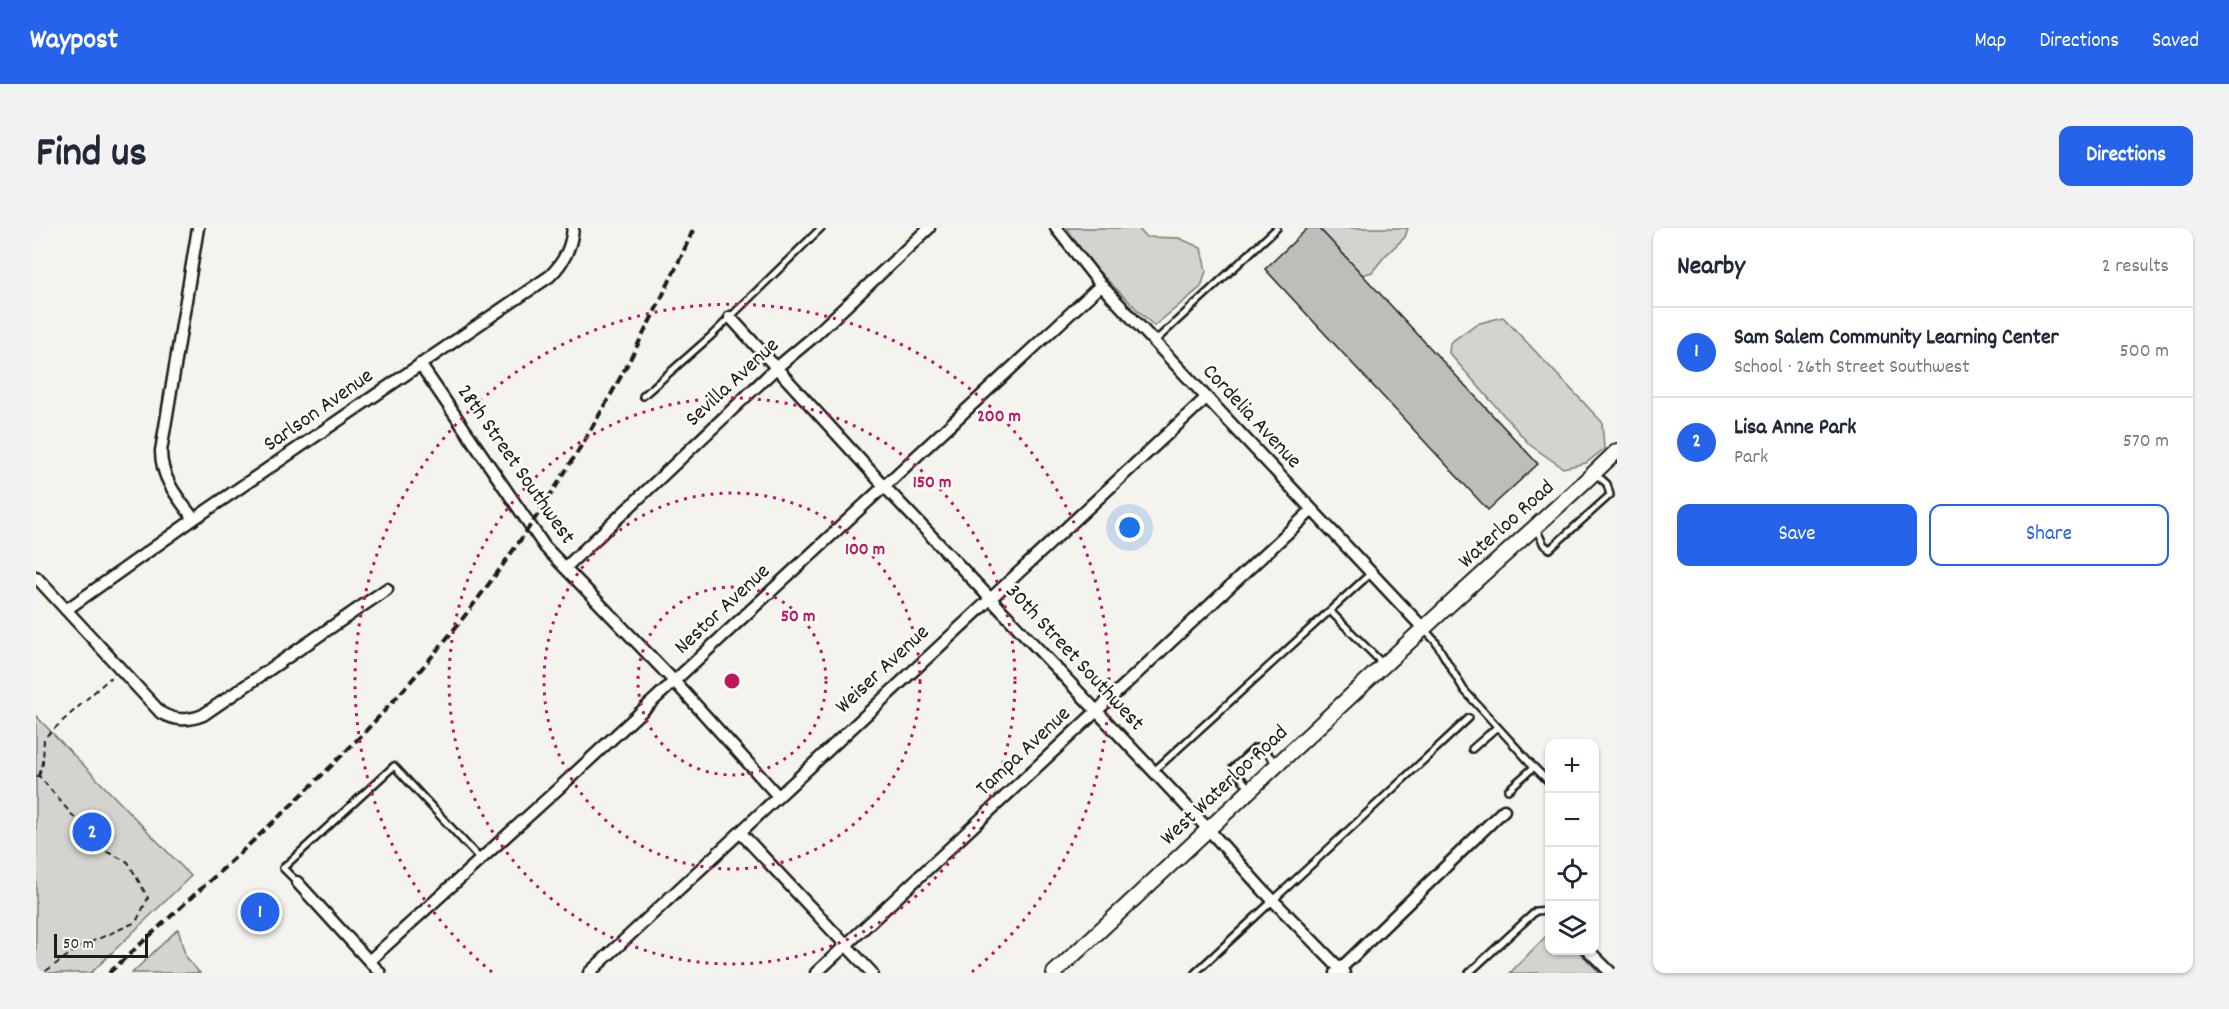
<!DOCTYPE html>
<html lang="en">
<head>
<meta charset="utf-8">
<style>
  body { margin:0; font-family:Dekko,sans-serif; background:#f2f2f3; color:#1f2937 }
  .controls { position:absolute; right:18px; bottom:18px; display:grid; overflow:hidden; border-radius:12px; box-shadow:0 2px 4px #0004 }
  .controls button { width:54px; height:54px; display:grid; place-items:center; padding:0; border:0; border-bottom:2px solid #e0e1e3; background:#fff; color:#1f2937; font:30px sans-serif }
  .scale { position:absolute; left:18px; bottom:15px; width:94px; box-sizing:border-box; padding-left:6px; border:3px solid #1c1c1c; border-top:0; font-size:16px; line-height:21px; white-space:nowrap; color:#1c1c1c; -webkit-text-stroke:4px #fdfcf7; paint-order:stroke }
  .you { position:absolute; left:1094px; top:300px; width:21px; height:21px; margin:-15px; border:4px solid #fff; border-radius:50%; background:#1a73e8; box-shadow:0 0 0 9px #1a73e833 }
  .badge { display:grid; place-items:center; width:39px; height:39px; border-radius:50%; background:#2563eb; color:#fff; font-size:20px; font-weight:700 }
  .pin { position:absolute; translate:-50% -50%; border:3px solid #fff; box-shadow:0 2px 6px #0006 }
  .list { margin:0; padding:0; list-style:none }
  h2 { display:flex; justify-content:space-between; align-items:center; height:78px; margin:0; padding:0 24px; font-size:26px }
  h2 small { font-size:20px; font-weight:400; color:#747a83 }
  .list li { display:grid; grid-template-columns:39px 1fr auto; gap:18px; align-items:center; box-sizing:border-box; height:90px; padding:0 24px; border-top:2px solid #e0e1e3 }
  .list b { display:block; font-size:22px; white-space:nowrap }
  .list p { margin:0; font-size:20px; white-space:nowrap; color:#747a83 }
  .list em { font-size:20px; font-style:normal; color:#747a83 }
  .actions { display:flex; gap:12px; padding:18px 24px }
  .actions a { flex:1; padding:14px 0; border:2px solid #2563eb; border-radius:12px; text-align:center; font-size:21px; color:#2563eb }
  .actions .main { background:#2563eb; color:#fff }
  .icon { flex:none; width:33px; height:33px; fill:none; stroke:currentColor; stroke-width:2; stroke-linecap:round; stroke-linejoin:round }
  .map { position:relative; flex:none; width:1581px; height:745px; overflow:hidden; border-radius:12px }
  header { display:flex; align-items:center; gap:36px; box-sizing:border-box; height:84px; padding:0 30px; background:#2563eb; color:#fff }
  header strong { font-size:28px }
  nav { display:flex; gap:33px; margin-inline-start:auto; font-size:21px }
  .intro { display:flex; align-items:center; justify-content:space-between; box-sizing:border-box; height:144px; padding:0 36px }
  h1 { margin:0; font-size:42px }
  .button { padding:15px 27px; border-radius:12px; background:#2563eb; color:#fff; font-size:21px; font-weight:700 }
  main { display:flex; gap:36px; padding:0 36px }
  aside { flex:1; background:#fff; border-radius:12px; box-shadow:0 2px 4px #0004 }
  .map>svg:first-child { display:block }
  .green { fill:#d4d3cf; stroke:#787876; stroke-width:1.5 }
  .building { fill:#bebdba; stroke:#1c1c1c; stroke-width:1.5 }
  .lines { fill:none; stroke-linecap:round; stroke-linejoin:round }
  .service-casing { stroke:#1c1c1c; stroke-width:10 }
  .minor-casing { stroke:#1c1c1c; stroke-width:15 }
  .secondary-casing { stroke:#1c1c1c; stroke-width:18 }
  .path { stroke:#1c1c1c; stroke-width:2; stroke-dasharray:6 4.5; stroke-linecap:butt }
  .service { stroke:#fdfcf7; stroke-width:5 }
  .minor { stroke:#fdfcf7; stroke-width:10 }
  .secondary { stroke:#fdfcf7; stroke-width:14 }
  .rail { stroke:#1c1c1c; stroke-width:4; stroke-dasharray:9 4.5; stroke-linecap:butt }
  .ring { fill:none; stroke:#c2185b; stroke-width:3; stroke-dasharray:3 6 }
  .labels { text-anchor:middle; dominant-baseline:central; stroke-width:5; stroke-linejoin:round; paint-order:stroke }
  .street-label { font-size:22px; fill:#1c1c1c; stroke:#fdfcf7 }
  .centre { fill:#c2185b; stroke:#fdfcf7; stroke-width:3 }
  .ring-label { font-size:18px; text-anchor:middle; font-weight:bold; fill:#c2185b; stroke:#fdfcf7; stroke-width:5; stroke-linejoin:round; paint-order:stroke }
</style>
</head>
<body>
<header>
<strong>Waypost</strong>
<nav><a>Map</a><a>Directions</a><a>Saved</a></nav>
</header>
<div class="intro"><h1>Find us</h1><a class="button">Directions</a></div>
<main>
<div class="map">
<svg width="1581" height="745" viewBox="0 0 1581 745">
  <rect width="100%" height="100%" fill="#f4f3ee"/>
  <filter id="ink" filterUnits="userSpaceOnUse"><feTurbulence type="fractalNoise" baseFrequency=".0167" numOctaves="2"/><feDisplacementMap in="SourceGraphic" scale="12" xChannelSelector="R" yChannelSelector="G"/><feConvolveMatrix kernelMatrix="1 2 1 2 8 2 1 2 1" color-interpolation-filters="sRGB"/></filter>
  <g filter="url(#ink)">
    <path class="green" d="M1031 0H1102L1110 9 1143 10 1165 20 1170 43 1165 59 1118 98 1053 34Z
      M1283 0H1372L1369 9 1349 28 1336 44 1326 47Z
      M1467 89 1566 194 1568 221 1550 235 1527 240 1494 217 1413 125 1414 115 1440 96Z
      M0 488 155 648 55 745H0Z
      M142 701 150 730 164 745H96Z
      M1513 705 1514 722 1542 723 1564 745H1474Z"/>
    <path class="building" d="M1272 0H1283L1502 236 1452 282 1229 41Z"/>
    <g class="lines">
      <defs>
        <path id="service" d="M1118 114 1241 0
          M607 168 675 108 785 0
          M1500 301 1508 317 1514 321 1574 267 1571 256 1560 246
          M1294 383 1347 436
          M1388 401 1399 413 1428 462 1498 539 1472 562
          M1436 521 1461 499
          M1498 539 1514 555
          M1118 543 1335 345
          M1213 560 1197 540 1219 520 1228 522 1241 536
          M261 654 247 640 358 538 445 632
          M1159 745 1433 490
          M1433 745 1500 683 1513 682"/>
        <path id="minor" d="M1020 0 1065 57 1387 400
          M694 89 848 258 1173 602 1226 661 1308 745
          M384 136 509 319 638 453 742 568
          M158 291C142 270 125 251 125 223L162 0
          M529 340 739 141 775 111 893 0
          M0 349 125 485C140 493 152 493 167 487L351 361
          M30 382 158 291 514 48C528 34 535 20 537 0
          M705 605 836 745
          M261 654 344 745
          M1513 682 1514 683
          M1552 722 1575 745
          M333 733 523 560 1065 57
          M553 745 1170 170
          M780 745 1276 282
          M1300 745 1468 582"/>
        <path id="secondary" d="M1018 745C1142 631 1263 515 1387 401 1451 341 1518 284 1581 223"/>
      </defs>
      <use href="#service" class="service-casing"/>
      <use href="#minor" class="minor-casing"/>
      <use href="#secondary" class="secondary-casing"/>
      <path class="path" d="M3 548 7 535 8 510 75 449
        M0 549 3 548 65 621 92 634 112 670 100 694 44 719 7 745"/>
      <use href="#service" class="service"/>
      <use href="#minor" class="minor"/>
      <use href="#secondary" class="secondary"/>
      <path class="rail" d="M73 745C155 669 240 595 318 515 463 366 574 189 658 0"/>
    </g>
  </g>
  <g class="ring">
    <circle cx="696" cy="453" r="94"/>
    <circle cx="696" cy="453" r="188"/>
    <circle cx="696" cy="453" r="283"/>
    <path d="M456 744A377 377 0 1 1 936 744"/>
  </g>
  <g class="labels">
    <g class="street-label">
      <text transform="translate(697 155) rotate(-43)">Sevilla Avenue</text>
      <text transform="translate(283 183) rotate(-35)">Sarlson Avenue</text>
      <text transform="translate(1215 189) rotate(47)">Cordelia Avenue</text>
      <text transform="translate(479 237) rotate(55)">28th Street Southwest</text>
      <text transform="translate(1471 297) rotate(-42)">Waterloo Road</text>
      <text transform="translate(687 382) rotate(-43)">Nestor Avenue</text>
      <text transform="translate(1038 430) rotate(47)">30th Street Southwest</text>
      <text transform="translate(847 442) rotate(-43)">Weiser Avenue</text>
      <text transform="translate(988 524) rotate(-43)">Tampa Avenue</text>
      <text transform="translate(1189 558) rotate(-43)">West Waterloo Road</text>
    </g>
  </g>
  <circle cx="696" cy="453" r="9" class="centre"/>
  <g class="ring-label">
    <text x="963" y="193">200 m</text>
    <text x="896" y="259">150 m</text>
    <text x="829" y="326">100 m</text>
    <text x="762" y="393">50 m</text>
  </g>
</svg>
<div class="controls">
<button>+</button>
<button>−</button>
<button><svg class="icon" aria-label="locate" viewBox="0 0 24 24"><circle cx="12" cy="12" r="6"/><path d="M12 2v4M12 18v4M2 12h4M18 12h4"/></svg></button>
<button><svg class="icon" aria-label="layers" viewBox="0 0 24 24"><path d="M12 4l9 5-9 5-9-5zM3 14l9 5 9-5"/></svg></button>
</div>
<div class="scale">50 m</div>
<div class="you"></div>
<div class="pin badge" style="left:224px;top:684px">1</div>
<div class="pin badge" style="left:56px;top:604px">2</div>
</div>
<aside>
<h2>Nearby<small>2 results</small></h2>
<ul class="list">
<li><span class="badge">1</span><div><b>Sam Salem Community Learning Center</b><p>School · 26th Street Southwest</p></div><em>500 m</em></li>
<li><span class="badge">2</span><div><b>Lisa Anne Park</b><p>Park</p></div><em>570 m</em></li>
</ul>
<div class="actions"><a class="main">Save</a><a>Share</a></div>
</aside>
</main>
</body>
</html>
